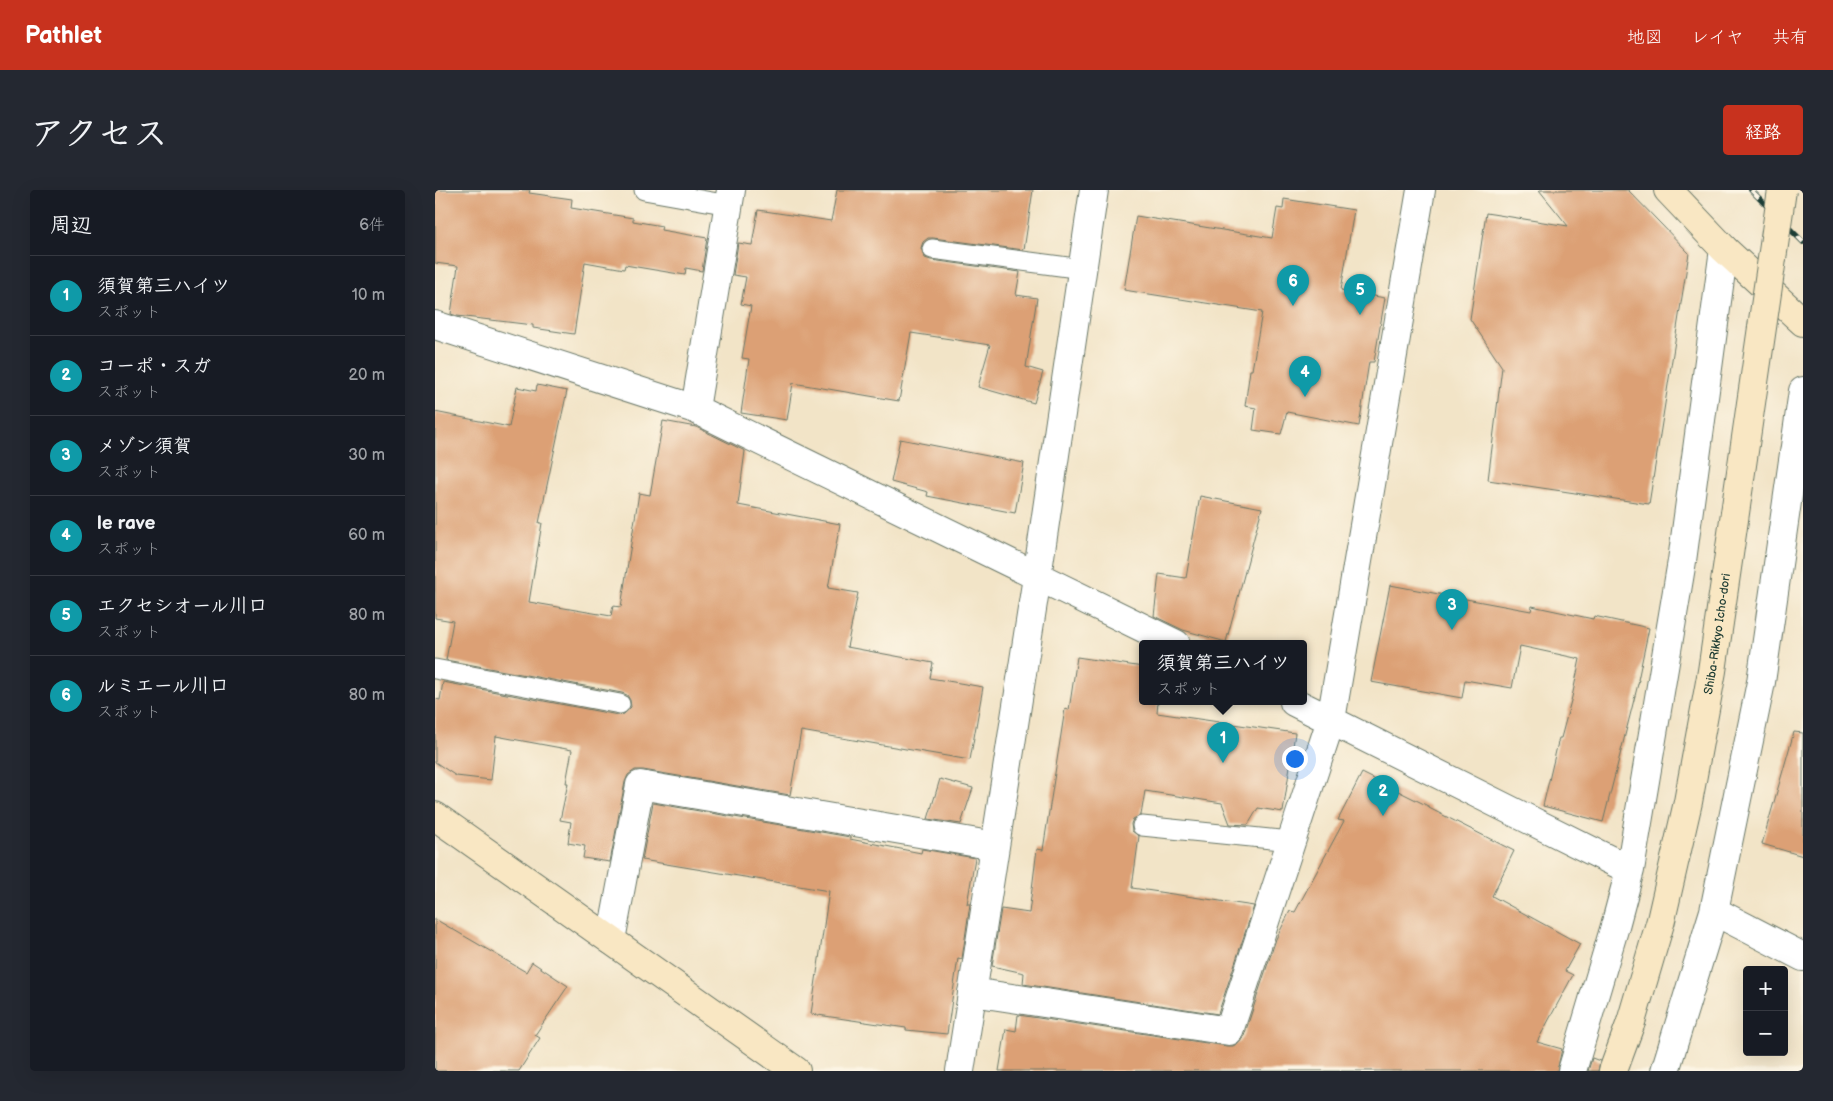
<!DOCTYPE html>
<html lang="ja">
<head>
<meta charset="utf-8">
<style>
  body { margin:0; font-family:"Balsamiq Sans","Klee One",sans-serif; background:#242831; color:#f1f3f6 }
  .controls { position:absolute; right:15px; bottom:15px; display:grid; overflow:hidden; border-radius:5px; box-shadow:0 5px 20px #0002 }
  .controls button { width:45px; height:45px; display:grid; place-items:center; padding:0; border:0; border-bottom:1px solid #363941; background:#171b24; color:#f1f3f6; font:25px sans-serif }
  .you { position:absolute; left:859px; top:568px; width:18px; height:18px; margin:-12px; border:4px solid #fff; border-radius:50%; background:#1a73e8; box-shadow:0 0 0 8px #1a73e833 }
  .badge { display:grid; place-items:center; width:32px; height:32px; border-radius:50%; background:#c8321e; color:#fff; font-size:16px; font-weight:700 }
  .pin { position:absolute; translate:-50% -41px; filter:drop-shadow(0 1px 2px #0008) }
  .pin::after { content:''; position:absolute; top:26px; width:18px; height:15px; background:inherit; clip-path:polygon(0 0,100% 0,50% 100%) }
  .popup { position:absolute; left:704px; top:450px; width:168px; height:65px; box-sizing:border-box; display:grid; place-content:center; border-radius:5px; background:#171b24; filter:drop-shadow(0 1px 4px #0005); font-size:16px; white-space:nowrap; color:#9ea1a6 }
  .popup b { font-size:19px; color:#f1f3f6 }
  .popup::after { content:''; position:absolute; left:50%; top:100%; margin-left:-10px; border:10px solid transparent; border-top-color:#171b24 }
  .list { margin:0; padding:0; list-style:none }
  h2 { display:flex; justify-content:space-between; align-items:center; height:65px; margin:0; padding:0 20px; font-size:21px }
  h2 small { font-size:16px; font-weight:400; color:#9ea1a6 }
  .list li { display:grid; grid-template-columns:32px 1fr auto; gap:15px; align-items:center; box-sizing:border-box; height:80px; padding:0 20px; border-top:1px solid #363941 }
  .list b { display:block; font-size:19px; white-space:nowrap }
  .list p { margin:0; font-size:16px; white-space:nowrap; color:#9ea1a6 }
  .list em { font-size:16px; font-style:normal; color:#9ea1a6 }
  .map { position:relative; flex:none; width:1368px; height:881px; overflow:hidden; border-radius:5px }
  header { display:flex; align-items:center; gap:30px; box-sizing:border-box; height:70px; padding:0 25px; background:#c8321e; color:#fff }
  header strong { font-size:24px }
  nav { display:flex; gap:28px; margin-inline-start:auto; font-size:18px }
  .intro { display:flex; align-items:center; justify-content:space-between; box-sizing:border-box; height:120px; padding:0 30px }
  h1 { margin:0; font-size:35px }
  .button { padding:12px 22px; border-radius:5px; background:#c8321e; color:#fff; font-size:18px; font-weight:700 }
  main { display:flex; gap:30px; padding:0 30px }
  aside { flex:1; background:#171b24; border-radius:5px; box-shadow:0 5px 20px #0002 }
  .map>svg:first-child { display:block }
  .building { fill:#dca074 }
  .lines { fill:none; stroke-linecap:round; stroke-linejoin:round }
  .lane-casing { stroke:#697767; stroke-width:21 }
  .street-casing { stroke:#697767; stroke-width:30 }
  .secondary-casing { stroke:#697767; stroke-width:30 }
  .lane { stroke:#fff; stroke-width:19 }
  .street { stroke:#fff; stroke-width:28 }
  .secondary { stroke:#f9e7c3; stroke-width:28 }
  .rail-casing { stroke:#1f3d34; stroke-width:5.5 }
  .rail { stroke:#fcf5e5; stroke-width:4; stroke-dasharray:11; stroke-linecap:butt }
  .secondary-bridge-casing { stroke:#697767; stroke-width:30; stroke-linecap:butt }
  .secondary-bridge { stroke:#f9e7c3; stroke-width:28 }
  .labels { text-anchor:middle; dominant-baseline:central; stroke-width:4; stroke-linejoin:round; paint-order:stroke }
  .street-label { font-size:12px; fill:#1f3d34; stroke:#fcf5e5 }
</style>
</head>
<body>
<header>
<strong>Pathlet</strong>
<nav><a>地図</a><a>レイヤ</a><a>共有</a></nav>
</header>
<div class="intro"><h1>アクセス</h1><a class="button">経路</a></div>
<main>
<aside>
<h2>周辺<small>6件</small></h2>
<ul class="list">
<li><span class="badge" style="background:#0f9aa8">1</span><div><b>須賀第三ハイツ</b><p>スポット</p></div><em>10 m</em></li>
<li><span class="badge" style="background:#0f9aa8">2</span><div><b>コーポ・スガ</b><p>スポット</p></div><em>20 m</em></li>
<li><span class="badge" style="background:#0f9aa8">3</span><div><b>メゾン須賀</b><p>スポット</p></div><em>30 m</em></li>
<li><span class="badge" style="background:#0f9aa8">4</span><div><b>le rave</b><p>スポット</p></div><em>60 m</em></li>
<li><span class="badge" style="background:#0f9aa8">5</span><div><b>エクセシオール川口</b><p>スポット</p></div><em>80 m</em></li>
<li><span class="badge" style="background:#0f9aa8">6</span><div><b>ルミエール川口</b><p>スポット</p></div><em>80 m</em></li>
</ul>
</aside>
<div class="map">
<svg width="1368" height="881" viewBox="0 0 1368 881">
  <rect width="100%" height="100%" fill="#fcf5e5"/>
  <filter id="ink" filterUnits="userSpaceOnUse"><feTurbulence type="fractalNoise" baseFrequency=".02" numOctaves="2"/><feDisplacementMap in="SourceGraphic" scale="10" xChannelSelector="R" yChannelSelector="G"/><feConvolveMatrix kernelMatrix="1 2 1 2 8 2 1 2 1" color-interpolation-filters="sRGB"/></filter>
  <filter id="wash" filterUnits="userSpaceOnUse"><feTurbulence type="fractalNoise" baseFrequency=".0096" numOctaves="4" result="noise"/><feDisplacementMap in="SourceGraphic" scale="20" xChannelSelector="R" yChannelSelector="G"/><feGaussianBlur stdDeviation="1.12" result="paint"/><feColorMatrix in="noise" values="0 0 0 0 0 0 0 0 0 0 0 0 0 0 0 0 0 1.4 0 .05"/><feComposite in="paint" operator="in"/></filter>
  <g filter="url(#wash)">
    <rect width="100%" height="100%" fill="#f2e4c7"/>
    <g id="blocks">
      <path class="building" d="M0 0H95L94 3 137 9 136 18 198 28V31L227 36 226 40 272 48 267 81 251 78 250 85 190 75 189 79 150 72 139 144 98 138V135L22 126 16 124 23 76 0 73Z
        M402 0H598L589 60 498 48H493L488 52 486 58 490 68 496 70 585 82 581 105 602 108 591 177 608 182 599 213 543 197 555 155 476 143 464 211 358 193 352 230 306 223 314 169 307 168 316 116 306 114 311 87 298 85 303 53 317 55 323 20 396 31Z
        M1104 0H1193L1254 63 1214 314 1053 290 1067 177 1035 129 1051 23 1133 36Z
        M849 9 919 20 906 100 950 108 939 172H934L924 236 852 222 846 244 818 240 821 218 810 216 815 180H817L827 122 689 100 701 26 837 48 842 18 848 19Z
        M102 195 132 201 104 333H107L94 412 176 426 178 416 186 417 204 303 215 305 228 231 261 237 310 261 303 315 405 334 393 398 423 403 412 457 498 473 495 488 548 497 535 570 366 541 355 605 208 580H200L193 585 190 592 175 672 148 668 150 656 133 653 136 632 125 630 133 593H131L137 560 61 546 56 590 21 586 0 572V509L5 510 8 492 183 525 189 524 196 517 195 510 192 505 187 503 11 470 18 431 0 428V222L74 237 82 197 101 201Z
        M465 249 589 273 580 323 492 306 493 302 456 292Z
        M765 306 827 318 791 452 748 440 719 426 724 384 751 388Z
        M955 395 1096 421 1097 416 1158 429 1159 426 1214 438 1203 490H1204L1168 632 1108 616 1124 548H1126L1137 507 1145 469 1085 456 1077 498 1030 490 1027 508 936 492Z
        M642 467 708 477V512H723L722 523 860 543 848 622 823 618 813 635 795 634 787 613 710 601 706 625 698 629 696 634 697 641 704 646 697 698 819 716 783 824 588 794 589 783 557 776 566 719 594 723 602 659 608 660 630 519 634 520Z
        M1359 542 1368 543V666L1327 654Z
        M927 583 995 617 994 618 1079 661 1057 706 1145 754 1130 781 1138 785 1102 852 1127 859 1122 881H564L571 839 581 841 583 825 792 856H798L805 852 809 846 841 749 855 721 860 722 909 631 903 630Z
        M505 589 538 598 526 634 493 629Z
        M218 613 415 647V649L486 663 487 659 540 668 532 714H535L527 769 523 768 512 844 471 840V838L376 824 394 701 207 670Z
        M0 729 91 782 97 772 133 796 100 845 105 848 84 881H0Z
        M1157 868 1165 871 1163 881H1153Z"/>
    </g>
  </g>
  <g filter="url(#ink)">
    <use href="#blocks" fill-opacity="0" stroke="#697767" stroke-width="1"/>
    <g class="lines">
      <defs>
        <path id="lane" d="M209 0 294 15
          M497 59 648 79
          M0 479 185 514
          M707 636 856 651"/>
        <path id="street" d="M0 135 260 219 741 454
          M260 219 296 0
          M859 512 1195 680
          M1279 721 1368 767
          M176 750 205 595 560 656
          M537 802 794 841 896 530 986 0
          M525 881 602 387 659 0
          M1137 881 1180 736 1195 680 1247 371 1289 59
          M1230 881 1279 721 1326 492 1368 201"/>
        <path id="secondary" d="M1233 0 1289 59 1368 132
          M0 626 361 881
          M1178 881 1196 832"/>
      </defs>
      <use href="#lane" class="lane-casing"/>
      <use href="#street" class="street-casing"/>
      <use href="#secondary" class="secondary-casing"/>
      <use href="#lane" class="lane"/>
      <use href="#street" class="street"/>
      <use href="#secondary" class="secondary"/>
      <defs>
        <path id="rail" d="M1316 0 1368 52"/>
      </defs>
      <use href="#rail" class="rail-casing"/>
      <use href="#rail" class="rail"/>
      <defs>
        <g id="secondary-bridge">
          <path id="s1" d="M1196 832 1226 730 1253 612 1277 481 1347 0"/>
        </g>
      </defs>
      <use href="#secondary-bridge" class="secondary-bridge-casing"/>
      <use href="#secondary-bridge" class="secondary-bridge"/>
    </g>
  </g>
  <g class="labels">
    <g class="street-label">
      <text stroke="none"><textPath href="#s1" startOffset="398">Shiba-Rikkyo Icho-dori</textPath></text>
    </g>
  </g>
</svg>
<div class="controls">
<button>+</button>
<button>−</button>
</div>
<div class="you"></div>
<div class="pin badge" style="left:788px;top:573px;background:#0f9aa8">1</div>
<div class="popup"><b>須賀第三ハイツ</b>スポット</div>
<div class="pin badge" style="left:948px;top:626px;background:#0f9aa8">2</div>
<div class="pin badge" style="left:1017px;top:440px;background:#0f9aa8">3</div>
<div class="pin badge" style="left:870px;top:207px;background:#0f9aa8">4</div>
<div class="pin badge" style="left:925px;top:125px;background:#0f9aa8">5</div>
<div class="pin badge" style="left:858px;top:116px;background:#0f9aa8">6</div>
</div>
</main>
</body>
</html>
